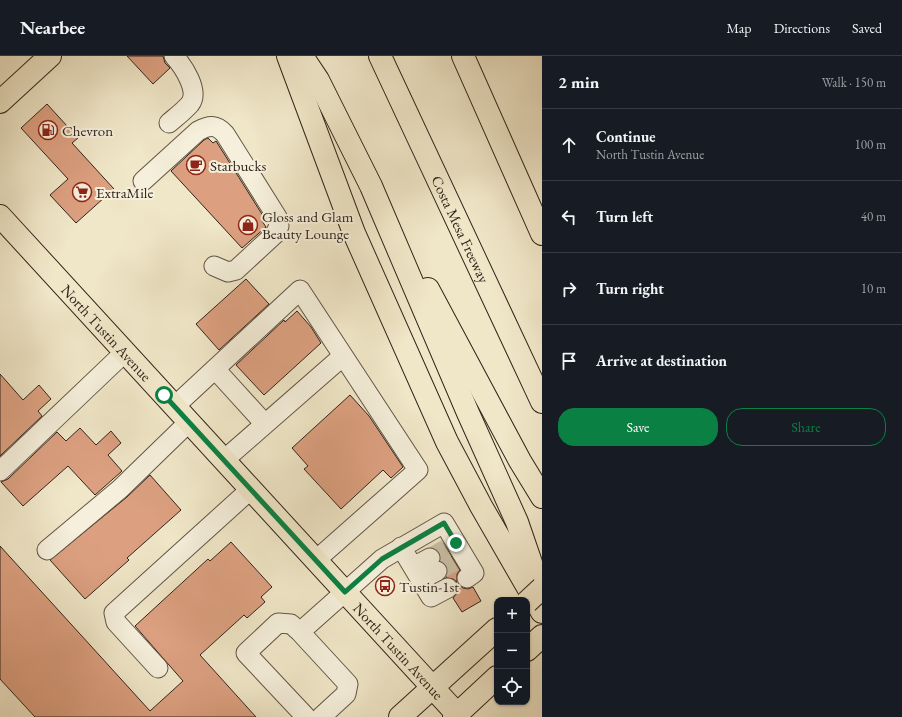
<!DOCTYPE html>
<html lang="en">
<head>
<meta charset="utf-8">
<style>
  body { margin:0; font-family:"EB Garamond",serif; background:#20242c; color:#f1f3f6 }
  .controls { position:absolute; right:12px; bottom:12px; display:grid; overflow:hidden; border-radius:8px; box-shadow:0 1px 3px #0004 }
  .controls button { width:36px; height:36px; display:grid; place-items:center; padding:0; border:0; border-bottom:1px solid #363941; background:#171b24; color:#f1f3f6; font:20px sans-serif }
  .stop { position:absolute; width:12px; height:12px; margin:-9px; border:3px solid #0b8043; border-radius:50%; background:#fff }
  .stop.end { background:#0b8043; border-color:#fff; box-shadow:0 1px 4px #0008 }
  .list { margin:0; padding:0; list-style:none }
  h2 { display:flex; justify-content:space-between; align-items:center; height:52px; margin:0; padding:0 16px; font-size:17px }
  h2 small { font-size:13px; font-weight:400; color:#9ea1a6 }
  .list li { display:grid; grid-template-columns:26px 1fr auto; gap:12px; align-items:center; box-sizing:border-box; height:72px; padding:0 16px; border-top:1px solid #363941 }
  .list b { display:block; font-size:15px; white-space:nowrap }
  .list p { margin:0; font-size:13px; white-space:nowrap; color:#9ea1a6 }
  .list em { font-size:13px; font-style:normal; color:#9ea1a6 }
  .actions { display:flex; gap:8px; padding:12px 16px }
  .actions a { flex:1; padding:9px 0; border:1px solid #0b8043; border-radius:16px; text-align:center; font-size:14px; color:#0b8043 }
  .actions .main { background:#0b8043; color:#fff }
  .icon { flex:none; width:22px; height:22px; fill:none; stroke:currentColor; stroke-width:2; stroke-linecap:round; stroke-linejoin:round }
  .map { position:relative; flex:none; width:542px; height:661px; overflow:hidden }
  header { display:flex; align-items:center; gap:24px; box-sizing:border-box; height:56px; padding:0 20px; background:#171b24; border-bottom:1px solid #363941 }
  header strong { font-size:19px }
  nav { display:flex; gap:22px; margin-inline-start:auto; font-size:14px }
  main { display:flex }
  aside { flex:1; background:#171b24 }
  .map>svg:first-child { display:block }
  .building { fill:#dca080; stroke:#31241c }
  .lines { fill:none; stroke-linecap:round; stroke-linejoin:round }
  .minor-tunnel { stroke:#cac0a6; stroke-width:19; stroke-dasharray:19 10; stroke-linecap:butt }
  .minor-casing { stroke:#615547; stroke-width:21 }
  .major-casing { stroke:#31241c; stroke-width:24 }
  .highway-casing { stroke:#31241c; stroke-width:24 }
  .minor { stroke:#f5efdb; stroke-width:19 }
  .major { stroke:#f0e7c8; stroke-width:22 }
  .highway { stroke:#f0e7c8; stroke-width:22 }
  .major-bridge-casing { stroke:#31241c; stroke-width:24; stroke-linecap:butt }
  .major-bridge { stroke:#f0e7c8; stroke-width:22 }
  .route { stroke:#0b8043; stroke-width:5 }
  .labels { text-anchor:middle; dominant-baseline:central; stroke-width:4; stroke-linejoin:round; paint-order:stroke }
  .poi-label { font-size:15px; fill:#31241c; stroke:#f5efdb; text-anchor:start }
  .street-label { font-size:15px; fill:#31241c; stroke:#f5efdb }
</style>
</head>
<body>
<header>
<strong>Nearbee</strong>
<nav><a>Map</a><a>Directions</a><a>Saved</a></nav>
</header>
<main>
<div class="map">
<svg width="542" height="661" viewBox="0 0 542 661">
  <rect width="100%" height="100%" fill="#f0e7c8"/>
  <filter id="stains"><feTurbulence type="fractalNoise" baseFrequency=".005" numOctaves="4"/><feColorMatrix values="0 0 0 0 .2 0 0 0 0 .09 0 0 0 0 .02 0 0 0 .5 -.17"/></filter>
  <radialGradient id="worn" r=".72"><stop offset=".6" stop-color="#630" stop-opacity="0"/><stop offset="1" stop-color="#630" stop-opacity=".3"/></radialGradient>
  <path class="building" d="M127 0H163L165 7 170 12 153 28Z
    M47 48 78 82 72 87 114 133 76 167 50 139 68 123 21 72Z
    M208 82 213 87 216 85 265 163 262 165 266 171 242 192 171 115 204 84Z
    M246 223 269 248 219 294 196 268Z
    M297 255 311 271 321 287 264 339 236 309 284 264 285 266Z
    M0 318 23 344 39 329 51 343 38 355 42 360 0 400Z
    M350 339 369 360 403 411 391 422 383 414 341 453 304 413 308 410 292 392Z
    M80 372 96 389 111 375 121 387 108 399 122 415 95 439 68 410 23 450 1 426 8 423 57 376 66 385Z
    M150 419 181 454 127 502 129 504 85 543 50 504 127 441Z
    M231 486 272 531 261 541 265 546 247 562 244 559 200 599 256 661H35L0 623V490L150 655 183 625 135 570 208 503 210 505Z
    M443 487 460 514 457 518V526L453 523 446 522 448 516 447 510 440 505V497L435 492Z
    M458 528 463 532 468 533 473 531 481 545 462 556 453 542 457 537 459 533Z"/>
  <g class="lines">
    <path class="minor-tunnel" d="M430 502 449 491
      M437 515 457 504"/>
    <defs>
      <path id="minor" d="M169 67C176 61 184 55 190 48 200 35 183 10 174 0
        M143 125 198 75C209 69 216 68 225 78L277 161 279 170 275 178 236 214 228 216 214 210
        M215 313 265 368
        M175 350 300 234 418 414 316 504
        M224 404 343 300
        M0 415 125 296
        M401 491 431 541 448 532
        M47 494 120 433 189 366
        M413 511 430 502
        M420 524 437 515
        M300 576 348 628 346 638 321 661
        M158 612 116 566 114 557 251 433
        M306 661 246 597 278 567 291 568 300 576 382 503 444 467 474 517 467 522"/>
      <g id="major">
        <path d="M0 46 50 0"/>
        <path id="s1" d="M0 160 457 658"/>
        <path d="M527 594 542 580"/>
        <path d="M400 661 497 573"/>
        <path d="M454 661 497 621"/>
      </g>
      <g id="highway">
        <path d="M288 0 354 177 447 386 481 450 542 556"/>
        <path d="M302 0 318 24 371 130 468 357 517 466 540 533"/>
        <path id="s2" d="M380 0 542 346"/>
        <path d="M463 0 542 178"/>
        <path d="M428 233 520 405 542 441"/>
      </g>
    </defs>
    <use href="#minor" class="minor-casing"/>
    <use href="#major" class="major-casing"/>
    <use href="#highway" class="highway-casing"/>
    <use href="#minor" class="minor"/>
    <use href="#major" class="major"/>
    <use href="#highway" class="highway"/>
    <defs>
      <path id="major-bridge" d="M527 546 542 532"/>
    </defs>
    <use href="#major-bridge" class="major-bridge-casing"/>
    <use href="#major-bridge" class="major-bridge"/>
  </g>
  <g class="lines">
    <path class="route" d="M164 339 345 536 382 503 444 467 456 487"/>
  </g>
  <defs>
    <symbol id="fuel-ring" viewBox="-11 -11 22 22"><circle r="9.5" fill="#f5efdb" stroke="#8f2418" stroke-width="1.5"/><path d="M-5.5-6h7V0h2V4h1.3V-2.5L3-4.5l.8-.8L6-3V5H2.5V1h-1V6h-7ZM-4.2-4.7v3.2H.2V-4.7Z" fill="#8f2418"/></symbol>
    <symbol id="cafe-ring" viewBox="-11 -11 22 22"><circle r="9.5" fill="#f5efdb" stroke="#8f2418" stroke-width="1.5"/><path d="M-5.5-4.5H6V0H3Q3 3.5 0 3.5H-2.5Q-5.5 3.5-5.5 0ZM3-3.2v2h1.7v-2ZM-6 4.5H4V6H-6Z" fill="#8f2418"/></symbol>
    <symbol id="supermarket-ring" viewBox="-11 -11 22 22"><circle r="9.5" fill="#f5efdb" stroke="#8f2418" stroke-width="1.5"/><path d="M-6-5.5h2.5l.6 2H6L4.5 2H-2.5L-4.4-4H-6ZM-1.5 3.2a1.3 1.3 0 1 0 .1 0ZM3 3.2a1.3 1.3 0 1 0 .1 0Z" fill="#8f2418"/></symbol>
    <symbol id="shop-ring" viewBox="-11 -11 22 22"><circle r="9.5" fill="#f5efdb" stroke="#8f2418" stroke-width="1.5"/><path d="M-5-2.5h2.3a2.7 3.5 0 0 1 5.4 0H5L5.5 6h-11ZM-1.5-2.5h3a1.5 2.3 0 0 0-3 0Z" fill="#8f2418"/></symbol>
    <symbol id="bus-ring" viewBox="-11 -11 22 22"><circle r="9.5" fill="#f5efdb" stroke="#8f2418" stroke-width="1.5"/><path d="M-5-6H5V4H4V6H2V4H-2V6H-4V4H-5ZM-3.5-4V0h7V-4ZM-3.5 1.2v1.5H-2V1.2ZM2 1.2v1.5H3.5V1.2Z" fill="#8f2418"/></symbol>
  </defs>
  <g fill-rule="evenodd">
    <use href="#fuel-ring" x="37" y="63" width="22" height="22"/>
    <use href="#cafe-ring" x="185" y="98" width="22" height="22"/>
    <use href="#supermarket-ring" x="71" y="125" width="22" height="22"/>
    <use href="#shop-ring" x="237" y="158" width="22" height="22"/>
    <use href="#bus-ring" x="374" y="519" width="22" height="22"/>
  </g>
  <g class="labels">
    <g class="poi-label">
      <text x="62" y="74">Chevron</text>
      <text x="210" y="109">Starbucks</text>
      <text x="96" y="136">ExtraMile</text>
      <text x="262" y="160">Gloss and Glam<tspan x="262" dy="17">Beauty Lounge</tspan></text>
      <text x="399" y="530">Tustin-1st</text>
    </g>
    <g class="street-label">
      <text stroke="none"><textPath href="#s2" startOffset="191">Costa Mesa Freeway</textPath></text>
      <text stroke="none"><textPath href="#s1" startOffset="158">North Tustin Avenue</textPath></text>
      <text stroke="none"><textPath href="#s1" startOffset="590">North Tustin Avenue</textPath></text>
    </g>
  </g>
  <rect width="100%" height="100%" filter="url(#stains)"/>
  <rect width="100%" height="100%" fill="url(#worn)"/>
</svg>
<div class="controls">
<button>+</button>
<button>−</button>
<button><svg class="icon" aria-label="locate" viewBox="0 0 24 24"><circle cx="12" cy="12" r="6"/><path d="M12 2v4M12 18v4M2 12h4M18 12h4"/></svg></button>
</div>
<div class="stop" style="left:164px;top:339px"></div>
<div class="stop end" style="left:456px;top:487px"></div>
</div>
<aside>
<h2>2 min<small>Walk · 150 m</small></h2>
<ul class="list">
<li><svg class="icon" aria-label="ahead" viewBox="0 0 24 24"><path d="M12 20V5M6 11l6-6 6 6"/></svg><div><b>Continue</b><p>North Tustin Avenue</p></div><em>100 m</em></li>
<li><svg class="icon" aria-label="left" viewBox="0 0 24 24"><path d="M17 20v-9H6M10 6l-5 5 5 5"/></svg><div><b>Turn left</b></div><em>40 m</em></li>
<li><svg class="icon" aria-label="right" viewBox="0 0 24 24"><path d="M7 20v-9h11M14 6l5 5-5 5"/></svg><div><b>Turn right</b></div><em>10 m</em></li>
<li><svg class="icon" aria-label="arrive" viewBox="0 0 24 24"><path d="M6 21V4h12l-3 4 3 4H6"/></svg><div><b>Arrive at destination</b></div></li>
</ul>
<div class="actions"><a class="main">Save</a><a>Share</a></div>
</aside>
</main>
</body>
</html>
